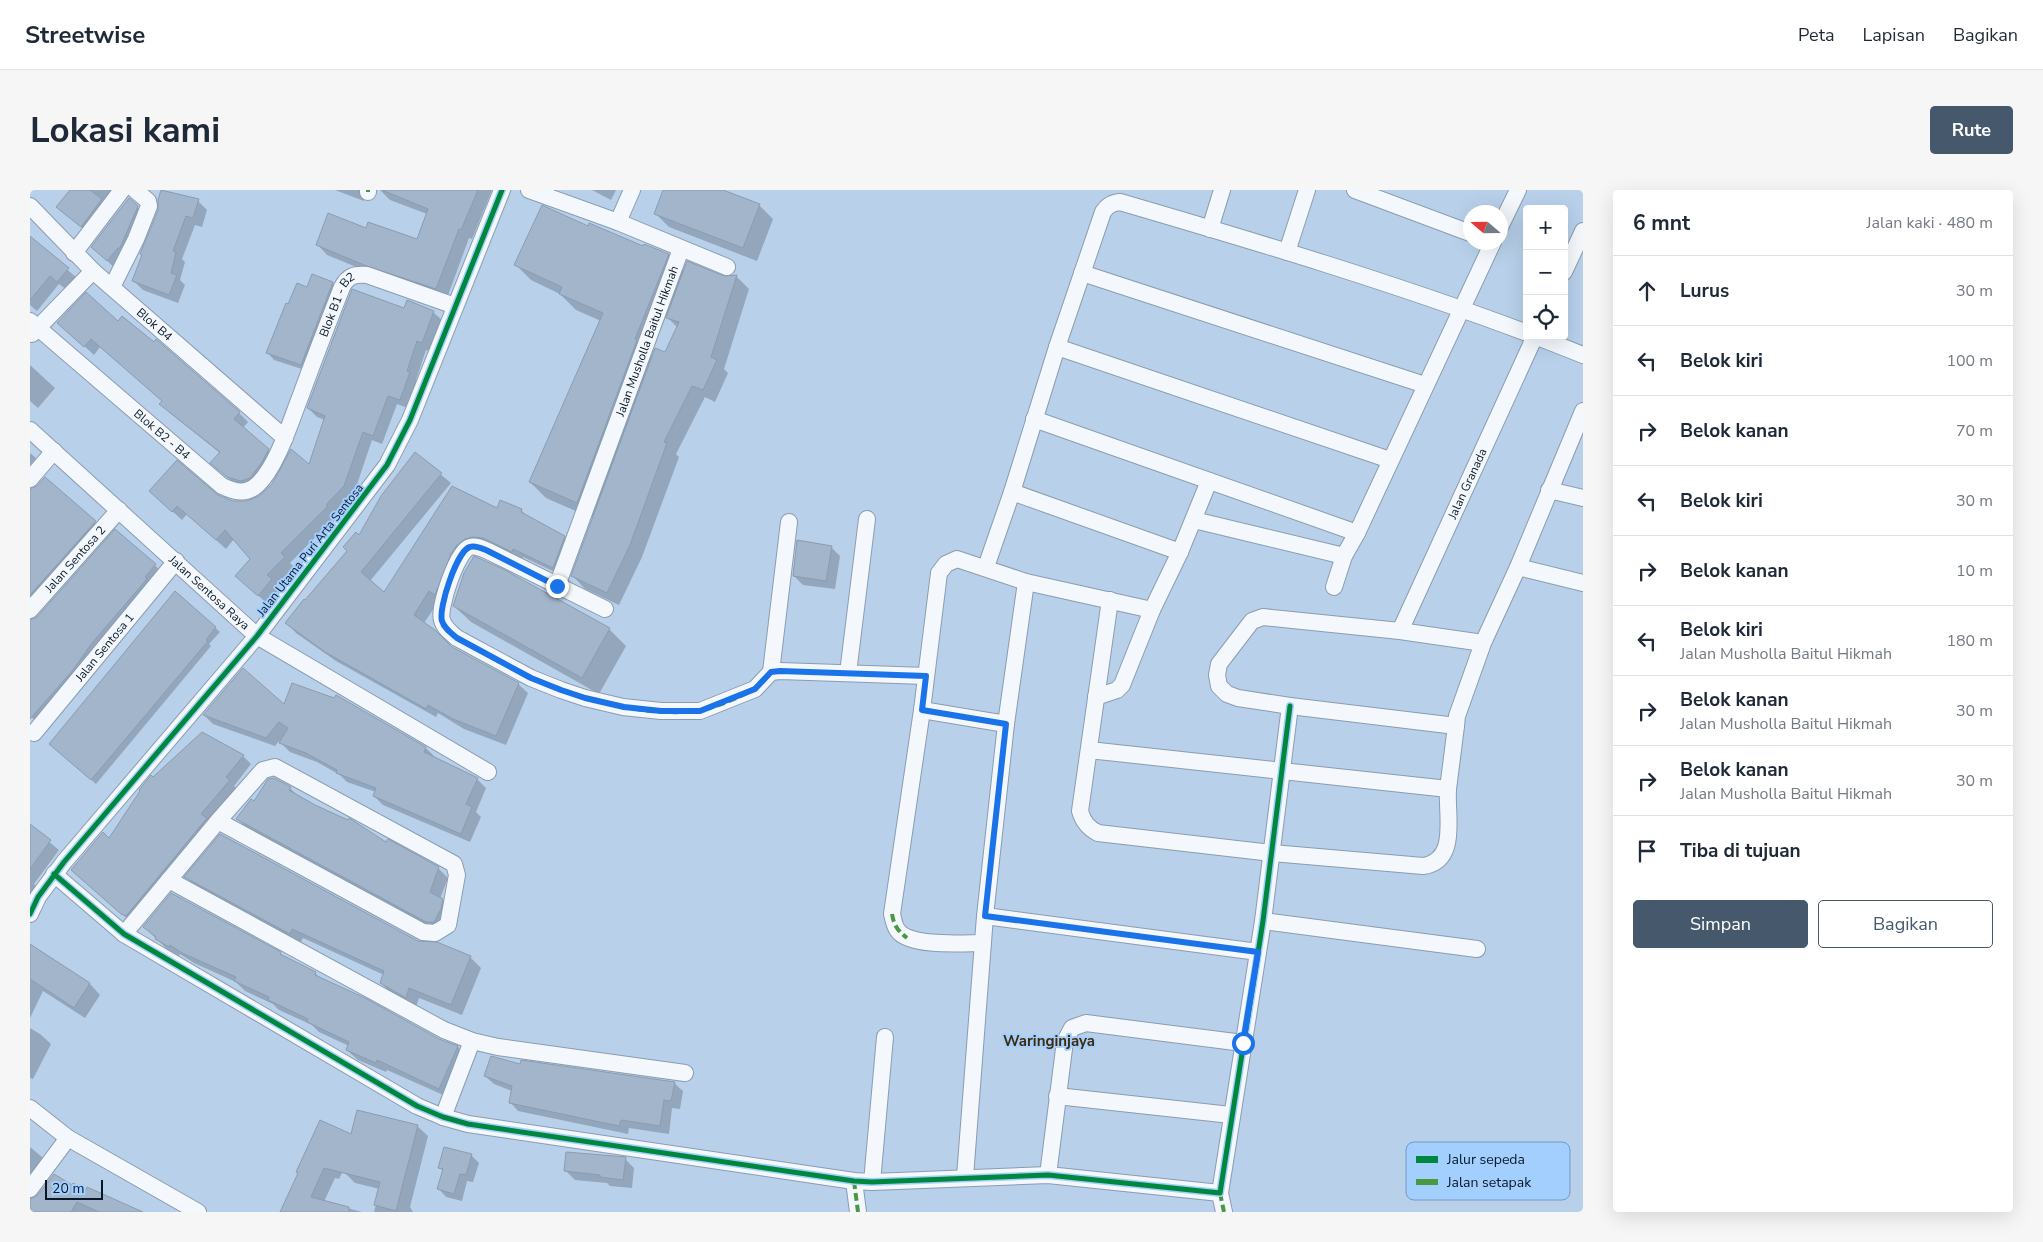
<!DOCTYPE html>
<html lang="id">
<head>
<meta charset="utf-8">
<style>
  body { margin:0; font-family:"Nunito Sans",sans-serif; background:#f6f6f7; color:#1f2937 }
  .controls { position:absolute; right:15px; top:15px; display:grid; overflow:hidden; border-radius:5px; box-shadow:0 5px 20px #0002 }
  .controls button { width:45px; height:45px; display:grid; place-items:center; padding:0; border:0; border-bottom:1px solid #e0e1e3; background:#fff; color:#1f2937; font:25px sans-serif }
  .compass { position:absolute; left:1433px; top:15px; width:45px; height:45px; border-radius:50%; background:#fff; box-shadow:0 5px 20px #0002; rotate:290deg }
  .scale { position:absolute; left:15px; bottom:12px; width:58px; box-sizing:border-box; padding-left:5px; border:2px solid #071828; border-top:0; font-size:14px; line-height:18px; white-space:nowrap; color:#071828; -webkit-text-stroke:4px #a3cfff; paint-order:stroke }
  .stop { position:absolute; width:15px; height:15px; margin:-11px; border:4px solid #1a73e8; border-radius:50%; background:#fff }
  .stop.end { background:#1a73e8; border-color:#fff; box-shadow:0 1px 5px #0008 }
  .list { margin:0; padding:0; list-style:none }
  h2 { display:flex; justify-content:space-between; align-items:center; height:65px; margin:0; padding:0 20px; font-size:21px }
  h2 small { font-size:16px; font-weight:400; color:#747a83 }
  .list li { display:grid; grid-template-columns:32px 1fr auto; gap:15px; align-items:center; box-sizing:border-box; height:70px; padding:0 20px; border-top:1px solid #e0e1e3 }
  .list b { display:block; font-size:19px; white-space:nowrap }
  .list p { margin:0; font-size:16px; white-space:nowrap; color:#747a83 }
  .list em { font-size:16px; font-style:normal; color:#747a83 }
  .actions { display:flex; gap:10px; padding:15px 20px }
  .actions a { flex:1; padding:11px 0; border:1px solid #45586c; border-radius:5px; text-align:center; font-size:18px; color:#45586c }
  .actions .main { background:#45586c; color:#fff }
  .icon { flex:none; width:28px; height:28px; fill:none; stroke:currentColor; stroke-width:2; stroke-linecap:round; stroke-linejoin:round }
  .map { position:relative; flex:none; width:1553px; height:1022px; overflow:hidden; border-radius:5px }
  header { display:flex; align-items:center; gap:30px; box-sizing:border-box; height:70px; padding:0 25px; background:#fff; border-bottom:1px solid #e0e1e3 }
  header strong { font-size:24px }
  nav { display:flex; gap:28px; margin-inline-start:auto; font-size:18px }
  .intro { display:flex; align-items:center; justify-content:space-between; box-sizing:border-box; height:120px; padding:0 30px }
  h1 { margin:0; font-size:35px }
  .button { padding:12px 22px; border-radius:5px; background:#45586c; color:#fff; font-size:18px; font-weight:700 }
  main { display:flex; gap:30px; padding:0 30px }
  aside { flex:1; background:#fff; border-radius:5px; box-shadow:0 5px 20px #0002 }
  .map>svg:first-child { display:block }
  .shadow { fill:#0003; fill-rule:evenodd }
  .building { fill:#a2b5ca; stroke:#8a9cb0 }
  .lines { fill:none; stroke-linecap:round; stroke-linejoin:round }
  .street-casing { stroke:#8a9cb0; stroke-width:18 }
  .street { stroke:#f4f8fc; stroke-width:16 }
  .quiet { stroke:#489941; stroke-width:4; stroke-dasharray:8 4; stroke-linecap:butt }
  .cycleway-casing { stroke:#a3cfff; stroke-width:8 }
  .cycleway { stroke:#00873e; stroke-width:5 }
  .route { stroke:#1a73e8; stroke-width:6 }
  .labels { text-anchor:middle; dominant-baseline:central; stroke-width:4; stroke-linejoin:round; paint-order:stroke }
  .street-label { font-size:12px; fill:#071828; stroke:#a3cfff }
  .quarter-label { font-size:15px; font-weight:bold; fill:#412906; stroke:#a3cfff }
  .key { fill:#a3cfff; stroke:#7498be; stroke-width:1 }
  .key-label { font-size:14px; fill:#071828 }
</style>
</head>
<body>
<header>
<strong>Streetwise</strong>
<nav><a>Peta</a><a>Lapisan</a><a>Bagikan</a></nav>
</header>
<div class="intro"><h1>Lokasi kami</h1><a class="button">Rute</a></div>
<main>
<div class="map">
<svg width="1553" height="1022" viewBox="0 0 1553 1022">
  <rect width="100%" height="100%" fill="#b8d0ea"/>
  <path class="shadow" d="M41 0H94L59 44 28 17Z
    M132 0 168 11 177 20 172 37 165 35 152 69 155 72 150 90 155 95 148 113 113 100 104 91 130 20 129 10Z
    M305 0H348L342 3 338 1 334 11Z
    M350 0H462L442 49 439 48 417 108 346 85 297 65 287 54 336 40 387 50 397 24 360 10Z
    M562 0H586L581 10Z
    M635 0H690L729 15 743 29 727 71 639 37 626 24Z
    M107 17 117 26 86 79 72 66Z
    M558 38 638 65 655 82 693 88 707 87 719 99 694 179 698 183 685 212 675 207 646 264 649 267 612 367 589 415 555 399 543 386 564 329 516 308 500 292 571 131 546 120 530 104 501 90 485 74ZM636 126 648 138 636 164 623 168 621 165Z
    M0 48 47 88 37 100 29 94 7 121 0 115Z
    M282 86 303 93 309 100 278 181 244 170 238 163 259 115 278 99Z
    M375 119 403 122 413 131 402 162 396 160 386 190 389 193 380 219 367 214 352 254 342 250 323 306 304 324 306 326 260 373 264 377 246 395 250 399 238 414 216 395 222 369 204 349 196 359 157 324 152 330 130 310 187 306 209 313 228 308 279 276 295 230 287 227 278 218Z
    M89 133 209 223 218 232 213 238 247 269 235 290 208 296 191 282 190 263 140 223 133 211 70 157 64 165 38 141Z
    M0 175 25 198 8 218 0 211Z
    M0 263 6 268 0 275Z
    M385 263 421 293 340 391 354 404 467 320H491L498 327 534 347 544 356 533 386 493 367 492 370 444 358 394 433 422 458 488 494 498 503 476 555 434 539 408 523 406 527 306 471 266 443 257 433 329 347Z
    M0 300 65 332 69 336 0 414Z
    M85 341 129 379 6 531 0 526V430L8 428Z
    M801 357 810 366 805 399 773 395 764 386Z
    M145 403 190 442 179 454 181 456 66 594 25 558Z
    M424 416 579 439 596 456 569 504 441 432Z
    M307 506 396 558 405 567 447 589 456 598 446 622 451 627 440 652 353 615 344 606 346 602 317 592 310 585 287 572 260 562 249 551 245 556 183 534 174 525 305 510Z
    M213 566 221 574 204 596 208 600 101 732 51 688 79 650Z
    M260 598 269 607 356 654 408 678 418 688 410 709 421 719 406 741 217 638 208 629 225 613Z
    M0 636 29 660 4 694 12 702 0 721Z
    M156 687 440 767 451 778 432 825 389 808 386 817 362 804 351 793 354 785 273 748 270 754 166 697Z
    M114 737 250 763 255 768 285 783 292 790 409 850 428 857 438 868 420 908 357 880 356 882 328 870 317 860 319 856 289 842 282 835 249 820 243 814 215 801 206 792 164 773 150 764 149 766 137 759Z
    M5 758 60 794 70 805 55 828 13 801 0 828V766Z
    M0 838 10 844 21 854 3 889 0 888Z
    M455 886 644 893 653 901 650 919 642 918 639 944 599 938 598 944 488 921 480 912 482 901 464 894Z
    M387 936 398 946 380 1017 383 1022H344L350 999 325 993 313 981 309 989 305 988 292 1016 294 1022H252L322 946Z
    M0 957 18 972 0 998Z
    M441 965 449 973 443 992 437 991 432 1011 416 1007 409 999 413 981 410 978Z
    M595 969 604 978 602 998 580 996 577 993 545 990 536 981Z
    M42 997 103 1022H0V1010Z
    M306 1015 332 1022H304Z"/>
  <path class="building" d="M40 0H60L72 9 51 37 26 17Z
    M131 0 169 9 163 28 156 26 143 61 146 62 141 83 147 85 139 105 102 91 112 65 110 64 128 20V10Z
    M352 0H448L431 40 429 39 406 99 334 75 286 55 298 23 336 38 338 32 387 49 398 19Z
    M633 0H693L730 14 713 58 624 24Z
    M99 8 108 16 90 58H88L77 71 61 57Z
    M512 15 558 36 559 33 613 56 614 54 639 64 605 149 607 150 547 313 499 292 573 123 529 104 532 97 484 75Z
    M0 46 39 78 27 92 20 86 0 110Z
    M657 71 694 86 707 85 681 167 687 170 673 200 662 196 634 252 637 253 600 355 577 403 541 386 625 158 635 162 649 132 636 128Z
    M282 84 303 92 271 175 236 163 256 113 258 114 267 93 277 97Z
    M322 99 374 118 377 110 404 121 392 153 387 151 377 181 380 182 370 210 358 206 343 246 333 242 314 296 296 315 298 316 251 363 255 367 237 385 242 389 228 406 205 386 220 369 195 340 186 350 147 316 142 322 119 301 147 270 188 305 203 311H217L229 306 242 294 261 259 279 274 295 226 277 218Z
    M56 102 88 131 92 126 124 152 126 149 210 222 204 229 239 259 232 272 220 288 211 291 197 287 180 273 190 262 129 214 132 211 61 149 54 157 27 133Z
    M385 262 412 283 331 382 354 402 422 296 467 318 470 310 492 319 491 322 535 346 523 378 483 359 482 362 453 348 442 347 435 349 427 355 421 364 405 405 399 401 384 425 405 440 422 457 489 493 466 546 423 529 398 515 396 519 295 462 255 433 274 409 275 410 317 361 313 357 326 342 329 345 351 306Z
    M15 287 66 331 0 405V299L7 296Z
    M85 339 126 374 115 387 117 389 62 453 43 480 0 529V430L7 427Z
    M767 350 802 356 796 391 763 386Z
    M444 366 473 379 580 438 552 488 423 416 434 383Z
    M145 401 186 437 176 450 178 451 61 590 19 554Z
    M213 478 254 514 262 493 304 508 306 505 396 557 394 562 448 588 436 614 442 617 431 644 343 606 346 598 306 583 307 580 276 563 249 553 258 538 249 532 236 548 173 525Z
    M172 542 214 565 196 587 200 590 171 624 177 628 96 726 91 724 41 680 73 642 79 648 110 601 109 600 121 585 123 587Z
    M244 588 261 597 259 600 285 615 318 630 319 628 356 652 358 649 409 677 400 702 413 709 411 719 404 732H396L206 629 221 609 224 611 238 589Z
    M0 634 21 650 0 679Z
    M190 644 388 751 407 752 441 766 421 815 379 798 376 808 350 793 354 781 262 739 260 744 154 687Z
    M141 703 251 762 250 764 286 782 285 785 337 809 409 849 428 856 409 899 347 870 346 873 316 860 319 852 277 832 278 829 238 810 239 807 204 791 206 787 152 763 140 755 139 757 125 749 126 747 113 737Z
    M0 754 60 793 44 818 0 789Z
    M461 866 490 874 491 870 645 892 641 911 634 910 630 936 591 930 589 936 479 913 482 896 454 886Z
    M327 920 388 935 366 1021 344 1015 350 992 294 978 281 1007 319 1017V1022H250L268 983 266 982 290 930 321 944Z
    M414 957 442 964 436 985 430 984 424 1004 407 999 413 979 408 978Z
    M536 962 596 967 593 990 570 987V985L534 981Z
    M24 984 42 995 43 993 56 1000 57 997 113 1022H69L47 1012 41 1022H0V1009L8 1005Z"/>
  <g class="lines">
    <defs>
      <g id="street">
        <path d="M499 0 588 32 697 77"/>
        <path d="M1325 0 1440 43"/>
        <path d="M338 2V0"/>
        <path id="s1" d="M0 16 63 81 255 248"/>
        <path d="M588 32 602 0"/>
        <path d="M1470 37 1488 0"/>
        <path d="M1180 39 1192 0"/>
        <path d="M1257 62 1277 0"/>
        <path d="M44 63 92 0"/>
        <path d="M1534 82 1553 41"/>
        <path d="M1052 83 1395 195"/>
        <path d="M82 97 106 49 119 16 118 11 105 0"/>
        <path id="s2" d="M0 131 192 296C205 302 216 305 227 295 247 277 261 230 271 205 284 169 298 133 312 97 318 86 324 84 337 85L425 116"/>
        <path d="M2 144 63 81"/>
        <path d="M1505 146 1553 165"/>
        <path d="M1027 157 1360 270"/>
        <path d="M1004 229 1327 343"/>
        <path id="s3" d="M0 240 227 446 458 582"/>
        <path d="M0 289 24 261"/>
        <path d="M1519 300 1553 308"/>
        <path d="M982 302 1150 362"/>
        <path d="M1164 330 1314 366"/>
        <path d="M956 377 982 302 1027 157 1073 22C1078 15 1082 13 1090 12 1227 52 1364 93 1497 143"/>
        <path d="M1488 377 1553 393"/>
        <path id="s4" d="M527 396 651 59"/>
        <path d="M1304 397 1314 366 1327 343 1463 52"/>
        <path d="M575 419 458 361C453 359 446 355 440 357 427 360 408 419 412 430 414 438 421 443 427 448L501 488 531 500 555 508 593 517 631 521H670L725 499 741 482 750 481 896 486"/>
        <path id="s5" d="M0 420 89 320"/>
        <path id="s6" d="M1370 441 1505 146"/>
        <path d="M1453 453 1370 441 1233 427 1222 431 1189 474 1187 485 1189 496 1197 504 1208 508 1260 516 1426 536 1427 526 1453 453 1488 377 1553 221"/>
        <path d="M741 482 759 332"/>
        <path d="M818 483 837 329"/>
        <path d="M1066 507 1087 500 1092 495 1122 420 1150 362 1179 291"/>
        <path d="M892 520 976 534"/>
        <path id="s7" d="M4 543 146 371"/>
        <path d="M1059 560 1418 599C1416 625 1429 671 1393 676L1242 663 1068 643C1058 638 1053 632 1050 621L1080 410"/>
        <path d="M1418 599 1426 536"/>
        <path d="M24 684 94 744 387 916 413 927 438 934 824 991 842 992 1018 985 1190 1003 1233 731 1260 516"/>
        <path d="M139 690 414 840 442 851 468 857 655 883"/>
        <path d="M0 724 8 707 34 672 227 446 357 275 380 230 472 0"/>
        <path d="M955 726 1228 762"/>
        <path d="M1233 731 1447 759"/>
        <path d="M94 744 188 631 233 580 245 577 424 674 427 685 418 735 405 743 393 742 188 631"/>
        <path d="M953 753C933 753 883 757 869 742 864 737 864 731 862 724L892 520 909 383 916 374 927 369 996 392 1122 420"/>
        <path d="M1027 906 1201 925"/>
        <path d="M0 918 38 948 168 1022"/>
        <path d="M413 927 442 851"/>
        <path d="M1018 985 1035 851 1042 838 1056 833 1213 853"/>
        <path d="M935 987 955 726 976 534 996 392"/>
        <path d="M824 991 828 1022"/>
        <path d="M842 992 855 847"/>
        <path d="M0 999 38 948"/>
        <path d="M1190 1003 1194 1022"/>
      </g>
    </defs>
    <use href="#street" class="street-casing"/>
    <use href="#street" class="street"/>
    <path class="quiet" d="M338 2V0
      M501 488C554 509 611 527 668 521 679 520 716 505 725 498 731 494 736 487 741 482
      M862 724C864 736 868 741 877 748
      M824 991 828 1022
      M1190 1003 1194 1022"/>
    <defs>
      <path id="cycleway" d="M24 684 94 744 387 916 413 927 438 934 824 991 842 992 1018 985 1190 1003 1233 731 1260 516
        M0 724 8 707 34 672 227 446 357 275 380 230 472 0"/>
    </defs>
    <use href="#cycleway" class="cycleway-casing"/>
    <use href="#cycleway" class="cycleway"/>
  </g>
  <g class="lines">
    <path class="route" d="M527 396 458 361C453 359 446 355 440 357 427 360 408 419 412 431 414 438 421 443 427 448L501 488 531 500 555 508 594 517 631 521H670L725 499 741 482 750 481 896 486 892 520 976 534 955 726 1228 762 1213 853"/>
  </g>
  <g class="labels">
    <g class="street-label">
      <text stroke="none"><textPath href="#s2" startOffset="489">Blok B1 - B2</textPath></text>
      <text stroke="none"><textPath href="#s1" startOffset="172">Blok B4</textPath></text>
      <text stroke="none"><textPath href="#s4" startOffset="261">Jalan Musholla Baitul Hikmah</textPath></text>
      <text stroke="none"><textPath href="#s2" startOffset="174">Blok B2 - B4</textPath></text>
      <text stroke="none"><textPath href="#s6" startOffset="162">Jalan Granada</textPath></text>
      <text transform="translate(280 360) rotate(-52)">Jalan Utama Puri Arta Sentosa</text>
      <text stroke="none"><textPath href="#s5" startOffset="68">Jalan Sentosa 2</textPath></text>
      <text stroke="none"><textPath href="#s3" startOffset="242">Jalan Sentosa Raya</textPath></text>
      <text stroke="none"><textPath href="#s7" startOffset="111">Jalan Sentosa 1</textPath></text>
    </g>
    <g class="quarter-label">
      <text x="1019" y="851">Waringinjaya</text>
    </g>
  </g>
  <rect x="1376" y="952" width="164" height="58" rx="8" class="key"/>
  <rect x="1386" y="966" width="22" height="7" fill="#00873e"/>
  <rect x="1386" y="989" width="22" height="6" fill="#489941"/>
  <g class="key-label">
    <text x="1417" y="974">Jalur sepeda</text>
    <text x="1417" y="997">Jalan setapak</text>
  </g>
</svg>
<div class="controls">
<button>+</button>
<button>−</button>
<button><svg class="icon" aria-label="locate" viewBox="0 0 24 24"><circle cx="12" cy="12" r="6"/><path d="M12 2v4M12 18v4M2 12h4M18 12h4"/></svg></button>
</div>
<svg class="compass" viewBox="-18 -18 36 36"><path d="M0-13l5 13h-10z" fill="#e53935"/><path d="M0 13l5-13h-10z" fill="#747a83"/></svg>
<div class="scale">20 m</div>
<div class="stop" style="left:1213px;top:853px"></div>
<div class="stop end" style="left:527px;top:396px"></div>
</div>
<aside>
<h2>6 mnt<small>Jalan kaki · 480 m</small></h2>
<ul class="list">
<li><svg class="icon" aria-label="ahead" viewBox="0 0 24 24"><path d="M12 20V5M6 11l6-6 6 6"/></svg><div><b>Lurus</b></div><em>30 m</em></li>
<li><svg class="icon" aria-label="left" viewBox="0 0 24 24"><path d="M17 20v-9H6M10 6l-5 5 5 5"/></svg><div><b>Belok kiri</b></div><em>100 m</em></li>
<li><svg class="icon" aria-label="right" viewBox="0 0 24 24"><path d="M7 20v-9h11M14 6l5 5-5 5"/></svg><div><b>Belok kanan</b></div><em>70 m</em></li>
<li><svg class="icon" aria-label="left" viewBox="0 0 24 24"><path d="M17 20v-9H6M10 6l-5 5 5 5"/></svg><div><b>Belok kiri</b></div><em>30 m</em></li>
<li><svg class="icon" aria-label="right" viewBox="0 0 24 24"><path d="M7 20v-9h11M14 6l5 5-5 5"/></svg><div><b>Belok kanan</b></div><em>10 m</em></li>
<li><svg class="icon" aria-label="left" viewBox="0 0 24 24"><path d="M17 20v-9H6M10 6l-5 5 5 5"/></svg><div><b>Belok kiri</b><p>Jalan Musholla Baitul Hikmah</p></div><em>180 m</em></li>
<li><svg class="icon" aria-label="right" viewBox="0 0 24 24"><path d="M7 20v-9h11M14 6l5 5-5 5"/></svg><div><b>Belok kanan</b><p>Jalan Musholla Baitul Hikmah</p></div><em>30 m</em></li>
<li><svg class="icon" aria-label="right" viewBox="0 0 24 24"><path d="M7 20v-9h11M14 6l5 5-5 5"/></svg><div><b>Belok kanan</b><p>Jalan Musholla Baitul Hikmah</p></div><em>30 m</em></li>
<li><svg class="icon" aria-label="arrive" viewBox="0 0 24 24"><path d="M6 21V4h12l-3 4 3 4H6"/></svg><div><b>Tiba di tujuan</b></div></li>
</ul>
<div class="actions"><a class="main">Simpan</a><a>Bagikan</a></div>
</aside>
</main>
</body>
</html>
